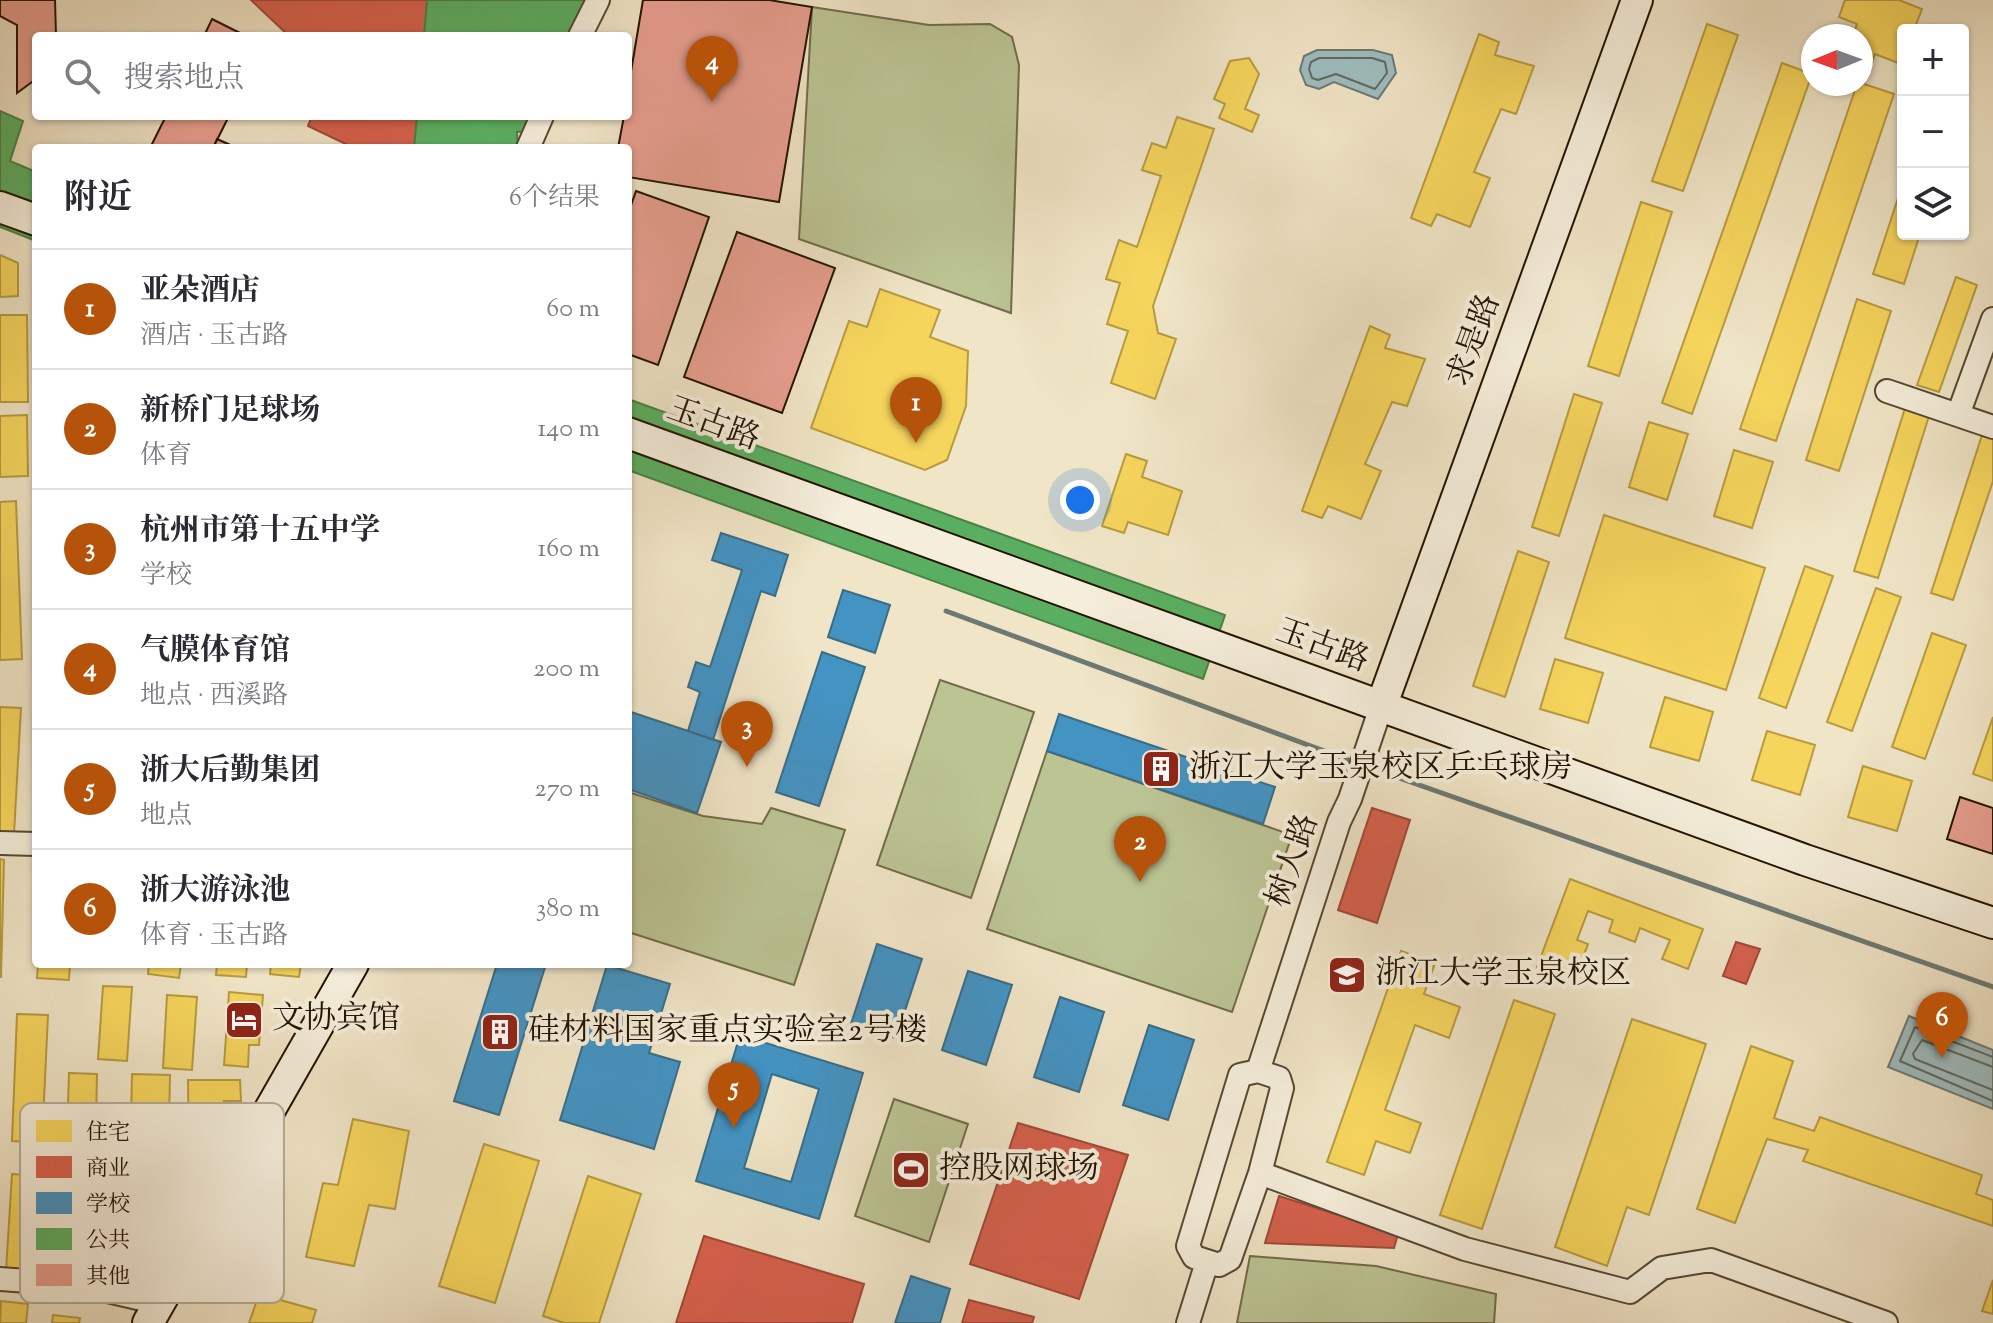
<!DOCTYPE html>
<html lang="zh">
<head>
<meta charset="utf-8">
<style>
  body { margin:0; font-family:"Sorts Mill Goudy","Noto Serif SC",serif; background:#f7f7f7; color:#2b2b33 }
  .controls { position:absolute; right:24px; top:24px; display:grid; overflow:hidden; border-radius:8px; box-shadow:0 2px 6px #0004 }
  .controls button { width:72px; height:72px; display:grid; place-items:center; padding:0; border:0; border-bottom:2px solid #e1e1e2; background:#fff; color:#2b2b33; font:40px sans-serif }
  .compass { position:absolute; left:1801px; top:24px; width:72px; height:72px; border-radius:50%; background:#fff; box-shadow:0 2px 6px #0004; rotate:269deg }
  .you { position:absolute; left:1080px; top:500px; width:28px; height:28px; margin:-20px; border:6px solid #fff; border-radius:50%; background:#1a73e8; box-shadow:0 0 0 12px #1a73e833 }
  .badge { display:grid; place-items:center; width:52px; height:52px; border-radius:50%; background:#b45309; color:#fff; font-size:26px; font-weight:700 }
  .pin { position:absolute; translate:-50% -66px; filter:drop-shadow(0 2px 4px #0008) }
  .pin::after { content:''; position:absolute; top:42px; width:28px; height:24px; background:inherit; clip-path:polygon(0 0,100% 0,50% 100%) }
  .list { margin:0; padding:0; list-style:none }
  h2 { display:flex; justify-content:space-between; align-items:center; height:104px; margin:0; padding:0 32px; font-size:34px }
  h2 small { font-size:26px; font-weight:400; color:#7c7c81 }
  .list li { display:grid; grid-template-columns:52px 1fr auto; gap:24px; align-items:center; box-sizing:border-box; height:120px; padding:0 32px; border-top:2px solid #e1e1e2 }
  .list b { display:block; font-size:30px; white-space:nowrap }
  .list p { margin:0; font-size:26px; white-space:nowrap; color:#7c7c81 }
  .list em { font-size:26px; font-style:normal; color:#7c7c81 }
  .icon { flex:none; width:44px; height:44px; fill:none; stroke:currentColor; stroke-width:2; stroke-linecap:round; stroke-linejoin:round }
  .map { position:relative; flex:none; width:1993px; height:1323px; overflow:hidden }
  .search { position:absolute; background:#fff; box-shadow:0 2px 6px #0004; left:32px; top:32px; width:600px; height:88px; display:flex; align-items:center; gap:20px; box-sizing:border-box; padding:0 28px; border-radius:8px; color:#7c7c81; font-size:30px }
  .panel { position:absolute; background:#fff; box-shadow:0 2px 6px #0004; left:32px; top:144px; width:600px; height:824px; border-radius:8px }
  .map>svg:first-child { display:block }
  .green { fill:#bcc494; stroke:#706c4a; stroke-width:2 }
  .water { fill:#9ebdbf; stroke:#6d7973; stroke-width:2 }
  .homes { fill:#f6d55c; stroke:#b79b40; stroke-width:2 }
  .shops { fill:#d6604d; stroke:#a04936; stroke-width:2 }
  .schools { fill:#4393c3; stroke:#396d88; stroke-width:2; fill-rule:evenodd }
  .public { fill:#5aae61; stroke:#4a8044; stroke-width:2 }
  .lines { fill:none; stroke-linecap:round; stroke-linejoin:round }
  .shore { stroke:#606860; stroke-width:2 }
  .stream { stroke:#6d7973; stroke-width:5 }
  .building { fill:#e79e8f; stroke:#231300; stroke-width:2 }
  .minor-casing { stroke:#564832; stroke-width:26 }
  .secondary-casing { stroke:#231300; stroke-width:34 }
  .minor { stroke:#f5eedb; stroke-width:22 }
  .secondary { stroke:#f5eedb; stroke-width:30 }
  .labels { text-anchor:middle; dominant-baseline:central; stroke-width:8; stroke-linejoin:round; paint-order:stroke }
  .street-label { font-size:32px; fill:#231300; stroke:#f5eedb }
  .poi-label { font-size:32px; fill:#231300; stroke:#f5eedb; text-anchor:start }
  .key { fill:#f5eedb; stroke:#b6ac99; stroke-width:2 }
  .key-label { font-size:22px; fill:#231300 }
</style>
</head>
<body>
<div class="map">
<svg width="1993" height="1323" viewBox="0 0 1993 1323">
  <rect width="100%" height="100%" fill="#f0e5c7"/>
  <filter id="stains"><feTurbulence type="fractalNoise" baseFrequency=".0025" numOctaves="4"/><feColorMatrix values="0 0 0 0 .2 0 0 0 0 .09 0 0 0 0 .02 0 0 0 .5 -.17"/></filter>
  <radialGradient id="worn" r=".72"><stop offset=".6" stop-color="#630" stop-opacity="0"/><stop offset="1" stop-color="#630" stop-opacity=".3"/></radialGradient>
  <path class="green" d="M812 7 929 25 990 24 1012 37 1019 65 1011 313 799 239Z
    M940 680 1034 712 971 898 877 865Z
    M1047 751 1292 835 1232 1012 987 929Z
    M628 792 703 816 762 824 771 808 845 830 794 985 628 932Z
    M894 1099 968 1124 929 1242 855 1216Z
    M1250 1256 1376 1266 1496 1294 1494 1323H1237Z"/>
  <path class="water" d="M1317 50H1373L1392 55 1396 73 1378 99 1334 82 1319 89 1306 85 1300 70 1304 56Z
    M1909 1016 1993 1050V1109L1888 1067Z"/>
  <path class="homes" d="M1845 0H1899L1922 9 1914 30H1903L1901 64 1875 54 1869 70 1861 67V36H1832L1836 26 1854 33 1857 24 1839 17Z
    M1707 24 1738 35 1683 191 1652 181Z
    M1479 34 1499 42 1495 55 1534 66 1516 114 1501 109 1474 172 1490 178 1470 227 1437 214 1431 226 1411 218Z
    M1249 58 1259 74 1245 109 1259 115 1252 132 1219 118 1225 104 1214 99 1230 61Z
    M1782 63 1812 74 1692 414 1662 403Z
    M1861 83 1894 94 1776 441 1740 429 1857 84Z
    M1177 117 1214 129 1153 306 1158 333 1176 339 1155 399 1111 383 1128 331 1107 324 1120 283 1106 279 1119 240 1137 247 1161 176 1142 170 1152 143 1166 148Z
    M1903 183V234H1920L1904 284 1873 274Z
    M1641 202 1672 212 1619 376 1588 366Z
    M0 255 18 263V296L0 297Z
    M1956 277 1977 285 1939 392 1917 385Z
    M880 289 940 310 930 337 968 351 966 406 947 460 925 470 811 428 849 321 867 327Z
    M1857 299 1891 311 1839 471 1806 460Z
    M0 315H27L28 402H0Z
    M1370 326 1390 335 1385 348 1425 359 1407 406 1392 402 1365 464 1381 471 1361 519 1328 506 1322 518 1302 511Z
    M1574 394 1602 403 1559 536 1532 527Z
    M1906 405 1930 413 1878 578 1854 571Z
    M27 415 28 476 0 477V416Z
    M1649 422 1688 434 1667 500 1629 487Z
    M1983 432 1993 435V481L1953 600 1931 593Z
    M1734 450 1773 462 1752 528 1714 516Z
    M1126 454 1147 461 1142 477 1182 491 1168 535 1128 522 1124 533 1102 526Z
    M16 501 22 659 0 660V502Z
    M1604 515 1765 568 1726 690 1565 638Z
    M1518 551 1549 562 1505 697 1473 686Z
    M1805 566 1833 576 1786 708 1759 698Z
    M1876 588 1901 597 1852 731 1827 722Z
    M1932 633 1966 645 1925 759 1892 747Z
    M1555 659 1603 673 1588 723 1540 709Z
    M1665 697 1713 712 1699 761 1650 747Z
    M0 707 21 708 14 834 0 833Z
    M1993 717V781L1973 774Z
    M1767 731 1815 745 1800 795 1752 780Z
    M1863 766 1912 781 1897 831 1848 817Z
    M0 859 4 860 1 977H0Z
    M1570 879 1703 929 1688 969 1662 959 1670 940 1640 928 1635 942 1609 932 1613 920 1588 911 1577 940 1588 944 1574 981 1537 967Z
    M1401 951 1435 963 1424 994 1460 1007 1449 1038 1415 1025 1385 1110 1421 1123 1410 1153 1376 1141 1364 1175 1327 1162Z
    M38 964H70L69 980 37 978Z
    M149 964H181L179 978 148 974Z
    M217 964H247L246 977 216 975Z
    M271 964H301L299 977 270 974Z
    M103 986 132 987 127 1061 98 1059Z
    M229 992 263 995 259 1045H249L248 1067 224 1065Z
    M167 995 197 997 192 1070 163 1068Z
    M1514 1000 1555 1014 1482 1229 1440 1215Z
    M17 1014 48 1015 42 1143 12 1141Z
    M1632 1019 1706 1044 1649 1215 1627 1207 1607 1266 1555 1247Z
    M1751 1046 1793 1061 1774 1118 1814 1131 1820 1117 1982 1175 1976 1194 1993 1200V1226L1803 1161 1808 1150 1767 1139 1735 1223 1697 1209Z
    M69 1073 97 1074 95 1168 66 1167Z
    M132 1074 170 1075 168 1165 130 1163Z
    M188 1080H240L241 1101H224L225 1119H217V1136L205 1137V1165L189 1166Z
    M353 1119 409 1131 395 1209 369 1205 354 1266 306 1257 323 1183 338 1185Z
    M484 1144 539 1161 495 1303 439 1286Z
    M12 1174 45 1176 39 1273 6 1271Z
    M588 1176 641 1194 599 1323H564L543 1316Z
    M1993 1280V1314L1982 1311Z
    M259 1294 316 1310 312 1323H249Z
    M1 1301 28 1304 26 1323H0Z
    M53 1315 80 1318 79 1323H52Z"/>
  <path class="shops" d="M251 0H537L520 36H289Z
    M312 116H482L467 148H354L308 126Z
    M1372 808 1410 820 1377 923 1338 910Z
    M1736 942 1760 949 1746 984 1723 976Z
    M1018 1123 1128 1155 1079 1299 970 1264Z
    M1279 1196 1398 1234 1394 1248 1265 1243Z
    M704 1236 864 1284 852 1323H676Z
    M969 1300 1034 1317 1032 1323H962Z"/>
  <path class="schools" d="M721 533 788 555 775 596 761 591 713 740 688 731 700 692 688 687 696 662 710 667 742 570 712 560Z
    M843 590 890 605 875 653 828 637Z
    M822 652 865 667 819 806 776 792Z
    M628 711 721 742 697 813 628 789Z
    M1059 714 1275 787 1263 824 1047 751Z
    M877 944 922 959 896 1038 851 1024Z
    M497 964H546L499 1115 454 1101Z
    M607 965 670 984 649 1053 680 1062 654 1149 560 1120Z
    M968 971 1012 985 986 1065 942 1050Z
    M1060 997 1104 1012 1079 1092 1034 1077Z
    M1149 1025 1194 1040 1168 1120 1123 1105Z
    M740 1035 863 1073 819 1219 696 1181ZM772 1074 819 1089 791 1182 744 1168Z
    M911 1276 950 1289 940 1323H895Z"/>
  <path class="public" d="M427 0H586L570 36H424Z
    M0 111 23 121 10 161 36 172V241L0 227Z
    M417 116H534L529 131 517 132 518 148H414Z
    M628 399 1225 615 1203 679 628 470Z"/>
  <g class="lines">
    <path class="shore" d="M1319 58H1372L1385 62 1387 73 1375 89 1336 74 1318 80 1312 78 1309 69 1311 62Z
      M1993 1057 1915 1027 1900 1061 1993 1101
      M1993 1067 1922 1040 1913 1054 1915 1059 1993 1090"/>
    <path class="stream" d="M946 611 1354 762
      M1368 767 1993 987"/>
  </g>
  <path class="building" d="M0 0H55L56 36H36V79L17 93V25L0 16Z
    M643 0H769L812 7 779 202 628 177V148H618L624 116H628V89Z
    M212 19 246 36H204Z
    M166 116H229L213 148H150Z
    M217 139 237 148H213Z
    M636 191 709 217 658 365 628 354V214Z
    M737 232 835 268 782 413 684 377Z
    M1960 797 1993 808V854L1947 839Z"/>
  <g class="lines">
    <defs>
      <path id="minor" d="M580 36 598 0
        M528 148 542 116
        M1887 391 1993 427
        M1958 415 1993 319
        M0 843 36 844
        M1258 1071 1279 1078 1282 1088 1260 1173 1230 1259 1219 1265 1194 1257 1188 1246 1240 1075Z
        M1258 1071 1339 822 1350 799 1381 707
        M1260 1173 1465 1249 1630 1292 1662 1268 1711 1260 1886 1323
        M0 1279 82 1285 159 1303
        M1188 1323 1207 1262"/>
      <path id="secondary" d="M0 207 36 220
        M628 433 1805 860 1993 923
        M1381 707 1637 0
        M148 1323 353 964"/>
    </defs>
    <use href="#minor" class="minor-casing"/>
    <use href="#secondary" class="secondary-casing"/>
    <use href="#minor" class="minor"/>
    <use href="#secondary" class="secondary"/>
  </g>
  <defs>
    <symbol id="building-square" viewBox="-11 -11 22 22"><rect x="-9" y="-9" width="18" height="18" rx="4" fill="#8f2418" stroke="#f5eedb"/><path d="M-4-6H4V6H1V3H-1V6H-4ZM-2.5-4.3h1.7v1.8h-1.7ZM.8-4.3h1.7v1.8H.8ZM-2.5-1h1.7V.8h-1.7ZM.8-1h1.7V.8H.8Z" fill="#fff"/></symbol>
    <symbol id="university-square" viewBox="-11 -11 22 22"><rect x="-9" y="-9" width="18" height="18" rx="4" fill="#8f2418" stroke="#f5eedb"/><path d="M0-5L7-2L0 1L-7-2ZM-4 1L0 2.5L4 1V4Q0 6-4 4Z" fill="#fff"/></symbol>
    <symbol id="hotel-square" viewBox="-11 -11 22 22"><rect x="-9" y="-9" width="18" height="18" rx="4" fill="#8f2418" stroke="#f5eedb"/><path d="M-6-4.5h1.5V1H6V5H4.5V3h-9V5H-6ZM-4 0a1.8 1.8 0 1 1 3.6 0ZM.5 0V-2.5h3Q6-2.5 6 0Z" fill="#fff"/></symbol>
    <symbol id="stadium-square" viewBox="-11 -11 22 22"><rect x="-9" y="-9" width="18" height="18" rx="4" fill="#8f2418" stroke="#f5eedb"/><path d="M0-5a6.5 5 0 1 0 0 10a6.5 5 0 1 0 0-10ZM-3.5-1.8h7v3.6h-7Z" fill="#fff"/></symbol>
  </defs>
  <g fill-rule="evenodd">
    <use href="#building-square" x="1139" y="747" width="44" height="44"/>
    <use href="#university-square" x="1325" y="953" width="44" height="44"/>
    <use href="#hotel-square" x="222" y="998" width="44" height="44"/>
    <use href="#building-square" x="478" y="1010" width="44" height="44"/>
    <use href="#stadium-square" x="889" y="1148" width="44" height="44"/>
  </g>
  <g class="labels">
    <g class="street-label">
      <text transform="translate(1475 341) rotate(-70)">求是路</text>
      <text transform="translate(713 425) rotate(20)">玉古路</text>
      <text transform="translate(1322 647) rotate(20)">玉古路</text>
      <text transform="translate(1294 861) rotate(-71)">树人路</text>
    </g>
    <g class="poi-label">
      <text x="1189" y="769">浙江大学玉泉校区乒乓球房</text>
      <text x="1375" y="975">浙江大学玉泉校区</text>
      <text x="272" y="1020">文协宾馆</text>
      <text x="528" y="1032">硅材料国家重点实验室2号楼</text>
      <text x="939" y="1170">控股网球场</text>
    </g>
  </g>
  <rect x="20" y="1103" width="264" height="200" rx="12" class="key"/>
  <rect x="36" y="1120" width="36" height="22" fill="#f6d55c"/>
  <rect x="36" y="1156" width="36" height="22" fill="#d6604d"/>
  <rect x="36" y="1192" width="36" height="22" fill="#4393c3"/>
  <rect x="36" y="1228" width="36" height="22" fill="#5aae61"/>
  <rect x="36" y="1264" width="36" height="22" fill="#e79e8f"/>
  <g class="key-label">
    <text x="86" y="1139">住宅</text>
    <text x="86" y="1175">商业</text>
    <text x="86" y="1211">学校</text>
    <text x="86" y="1247">公共</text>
    <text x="86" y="1283">其他</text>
  </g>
  <rect width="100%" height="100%" filter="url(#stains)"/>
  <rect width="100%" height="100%" fill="url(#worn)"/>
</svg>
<div class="controls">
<button>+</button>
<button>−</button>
<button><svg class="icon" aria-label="layers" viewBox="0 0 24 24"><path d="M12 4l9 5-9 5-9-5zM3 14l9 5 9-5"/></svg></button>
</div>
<svg class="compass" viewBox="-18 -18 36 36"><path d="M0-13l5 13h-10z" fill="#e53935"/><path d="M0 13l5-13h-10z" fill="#7c7c81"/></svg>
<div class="you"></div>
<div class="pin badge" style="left:916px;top:443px">1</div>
<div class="pin badge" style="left:1140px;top:882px">2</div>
<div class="pin badge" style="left:747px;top:767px">3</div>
<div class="pin badge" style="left:712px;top:102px">4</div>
<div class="pin badge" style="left:734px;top:1128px">5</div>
<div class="pin badge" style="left:1942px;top:1058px">6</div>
<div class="search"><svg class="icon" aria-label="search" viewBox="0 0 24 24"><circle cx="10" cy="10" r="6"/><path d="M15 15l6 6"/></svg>搜索地点</div>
<section class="panel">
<h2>附近<small>6个结果</small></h2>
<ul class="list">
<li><span class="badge">1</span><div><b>亚朵酒店</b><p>酒店 · 玉古路</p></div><em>60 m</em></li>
<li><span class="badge">2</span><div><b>新桥门足球场</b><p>体育</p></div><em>140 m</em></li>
<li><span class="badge">3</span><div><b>杭州市第十五中学</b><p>学校</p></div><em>160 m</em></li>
<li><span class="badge">4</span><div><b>气膜体育馆</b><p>地点 · 西溪路</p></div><em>200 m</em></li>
<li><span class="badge">5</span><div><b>浙大后勤集团</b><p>地点</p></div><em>270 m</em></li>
<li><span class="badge">6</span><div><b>浙大游泳池</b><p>体育 · 玉古路</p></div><em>380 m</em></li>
</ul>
</section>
</div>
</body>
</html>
